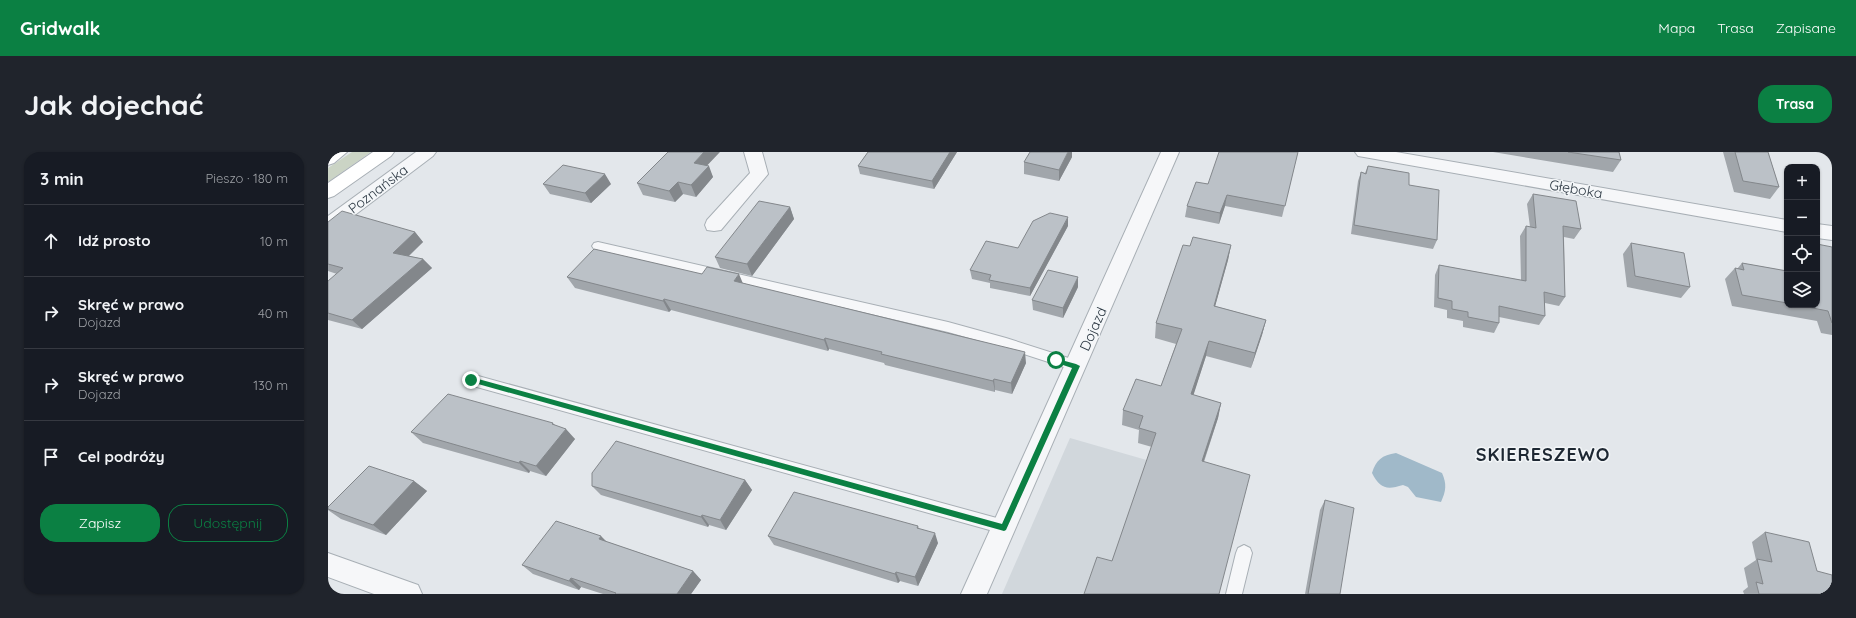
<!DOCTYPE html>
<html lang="pl">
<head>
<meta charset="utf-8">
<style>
  body { margin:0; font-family:Quicksand,sans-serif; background:#20242c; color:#f1f3f6 }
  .controls { position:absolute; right:12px; top:12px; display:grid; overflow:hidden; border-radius:8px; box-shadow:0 1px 3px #0004 }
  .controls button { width:36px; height:36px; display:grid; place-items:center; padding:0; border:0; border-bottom:1px solid #363941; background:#171b24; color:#f1f3f6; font:20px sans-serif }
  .stop { position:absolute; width:12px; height:12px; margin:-9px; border:3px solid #0b8043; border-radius:50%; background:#fff }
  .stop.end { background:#0b8043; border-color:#fff; box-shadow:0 1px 4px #0008 }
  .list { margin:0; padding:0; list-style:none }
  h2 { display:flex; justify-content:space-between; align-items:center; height:52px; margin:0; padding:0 16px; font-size:17px }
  h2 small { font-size:13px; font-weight:400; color:#9ea1a6 }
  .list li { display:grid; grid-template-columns:26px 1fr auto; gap:12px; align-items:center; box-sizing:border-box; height:72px; padding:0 16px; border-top:1px solid #363941 }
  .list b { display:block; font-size:15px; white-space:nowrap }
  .list p { margin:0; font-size:13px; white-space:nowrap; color:#9ea1a6 }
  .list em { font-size:13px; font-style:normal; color:#9ea1a6 }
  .actions { display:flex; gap:8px; padding:12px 16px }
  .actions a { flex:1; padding:9px 0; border:1px solid #0b8043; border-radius:16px; text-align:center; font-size:14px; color:#0b8043 }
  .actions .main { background:#0b8043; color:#fff }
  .icon { flex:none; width:22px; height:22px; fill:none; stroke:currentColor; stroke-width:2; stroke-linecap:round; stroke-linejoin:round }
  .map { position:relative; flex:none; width:1504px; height:442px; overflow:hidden; border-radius:16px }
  header { display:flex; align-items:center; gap:24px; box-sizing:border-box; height:56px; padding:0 20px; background:#0b8043; color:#fff }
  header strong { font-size:19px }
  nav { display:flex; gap:22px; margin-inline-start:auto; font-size:14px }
  .intro { display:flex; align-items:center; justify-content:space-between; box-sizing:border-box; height:96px; padding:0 24px }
  h1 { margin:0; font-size:28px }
  .button { padding:10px 18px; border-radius:16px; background:#0b8043; color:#fff; font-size:14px; font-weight:700 }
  main { display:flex; gap:24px; padding:0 24px }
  aside { flex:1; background:#171b24; border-radius:16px; box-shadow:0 1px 3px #0004 }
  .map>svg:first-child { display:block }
  .built { fill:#d1d7dc }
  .green { fill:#cbd4c5 }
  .water { fill:#a0b9c9 }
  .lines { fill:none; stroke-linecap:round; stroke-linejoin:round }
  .lane-casing { stroke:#a8afb5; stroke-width:2 }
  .street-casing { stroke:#a8afb5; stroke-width:2 }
  .secondary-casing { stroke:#a8afb5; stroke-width:2 }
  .lane { fill:#f6f7f9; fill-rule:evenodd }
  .street { fill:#f6f7f9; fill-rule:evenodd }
  .secondary { fill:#fff; fill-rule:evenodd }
  .wall { fill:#a1a6ab }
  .shaded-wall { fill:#83878b }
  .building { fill:#bbc1c7; stroke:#83878b }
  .route { fill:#0b8043 }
  .labels { text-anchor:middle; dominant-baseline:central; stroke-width:3; stroke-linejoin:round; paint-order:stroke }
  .street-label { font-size:14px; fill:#2c3742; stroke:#f3f6f8 }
  .district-label { font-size:18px; font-weight:bold; letter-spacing:1px; fill:#1e2833; stroke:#f3f6f8 }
</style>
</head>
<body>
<header>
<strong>Gridwalk</strong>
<nav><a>Mapa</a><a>Trasa</a><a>Zapisane</a></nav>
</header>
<div class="intro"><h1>Jak dojechać</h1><a class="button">Trasa</a></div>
<main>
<aside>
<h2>3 min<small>Pieszo · 180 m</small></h2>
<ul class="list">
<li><svg class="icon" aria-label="ahead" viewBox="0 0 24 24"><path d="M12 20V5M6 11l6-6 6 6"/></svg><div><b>Idź prosto</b></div><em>10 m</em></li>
<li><svg class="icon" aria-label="right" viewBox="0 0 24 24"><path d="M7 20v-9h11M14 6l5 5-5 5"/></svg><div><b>Skręć w prawo</b><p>Dojazd</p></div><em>40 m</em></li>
<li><svg class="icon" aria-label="right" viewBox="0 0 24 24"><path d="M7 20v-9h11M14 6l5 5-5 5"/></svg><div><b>Skręć w prawo</b><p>Dojazd</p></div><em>130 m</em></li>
<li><svg class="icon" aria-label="arrive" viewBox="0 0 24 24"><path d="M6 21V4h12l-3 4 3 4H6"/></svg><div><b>Cel podróży</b></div></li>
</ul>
<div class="actions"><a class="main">Zapisz</a><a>Udostępnij</a></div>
</aside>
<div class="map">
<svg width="1504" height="442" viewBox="0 0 1504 442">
  <rect width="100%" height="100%" fill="#e3e7eb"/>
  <path class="built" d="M742 286 822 309 890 442H674Z"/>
  <path class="green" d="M24 0H43L0 30V16Z"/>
  <path class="water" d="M1068 301 1114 321C1119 332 1118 339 1113 350L1088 345 1080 335 1075 333C1059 338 1052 337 1044 321 1048 308 1054 303 1068 301Z"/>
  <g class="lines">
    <defs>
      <path id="lane" d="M270 90 620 170 678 186 753 210 755 214 753 218 748 219 677 196 620 180 266 97 264 94 266 91Z
        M143 222 676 368 682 370 684 375 682 380 676 382 138 232 136 228 138 224Z
        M916 393 922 396 924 401 914 442H898L908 401 910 396Z"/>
      <path id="street" d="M88 0H108L105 4 7 78 0 79V64Z
        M416 0H434L440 22 393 78 386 79 379 78 377 73 379 68 422 21Z
        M833 0H851L659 442H633Z
        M1027 0H1068L1459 68V80L1036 5 1030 4Z
        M1489 72 1504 74V88L1489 86Z
        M0 401 90 433 94 442H46L0 425Z"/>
      <path id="secondary" d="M0 0H19L6 11 0 13Z
        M45 0H66L63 4 6 44 0 46V31Z"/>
    </defs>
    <use href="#lane" class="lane-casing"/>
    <use href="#street" class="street-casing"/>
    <use href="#secondary" class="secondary-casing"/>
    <use href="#lane" class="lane"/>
    <use href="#street" class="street"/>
    <use href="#secondary" class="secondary"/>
  </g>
  <path class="wall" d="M540 0H629L606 37 532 22 530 14Z
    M970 0 954 65 897 54 891 72 857 65 859 54 880 32Z
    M1165 0H1291L1293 8 1285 20Z
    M1395 0H1440L1451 35 1442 47 1406 40Z
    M744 5 731 29 696 22V10Z
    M379 13 385 25 368 45 355 42 347 50 315 43 309 31Z
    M1040 14 1081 33 1109 88 1105 97 1023 82 1030 29 1033 20 1037 21Z
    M215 32H283L263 51 222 42Z
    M1205 42 1253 77 1246 87 1236 85 1237 145 1231 154 1217 151V164L1211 173 1171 165V171L1166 181 1135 175V169L1119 166V158L1106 155 1107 123 1111 113 1193 128 1192 84 1198 74 1202 75 1199 52Z
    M462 55 466 67 424 124 392 116 387 105Z
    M0 70 87 80 95 90 81 104 95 107 104 116 34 177 0 168V129L9 122 0 119Z
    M740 74 702 144 662 136V131L644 127 642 118 690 96Z
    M1303 91 1362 135 1353 146 1299 135 1295 102Z
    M903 93 900 108 887 154 938 168 934 183 923 216 878 204 865 243 893 251 890 266 876 310 784 409 824 295 810 291 811 278 794 273 795 258 833 234 848 192 827 186 828 171 862 94Z
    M1504 95V183L1493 181 1489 169 1404 154 1397 127 1407 116 1409 117 1414 111 1459 119V153H1489Z
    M239 125 415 131 698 211 684 242 667 238V240L557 213 556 211 501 197 500 199 343 158 341 160 247 136Z
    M750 135 735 166 705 158 704 148Z
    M225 271 228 274 247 287 218 324 202 319 201 321 95 291 83 280Z
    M417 328 424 338 398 378 381 373 380 375 273 343 264 334Z
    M86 329 99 339 58 383 13 367 0 358V355Z
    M997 348 1012 442H977L992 358Z
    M590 374 591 377 610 391 590 434 572 429 570 431 446 393 440 384Z
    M1437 380 1489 419 1504 442H1416L1415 439 1420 435 1416 416 1428 408 1424 390Z
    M280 390 365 419 373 428 363 442H275L253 435 251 438 205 422 194 413Z"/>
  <path class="shaded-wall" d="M376 0H392L371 22 366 11Z
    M622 0H629L606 37 604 29Z
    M740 0H744V5L731 29V18Z
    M381 14 385 25 368 45 363 33Z
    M277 22 283 32 263 51 257 41Z
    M350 30 355 42 347 50 341 39Z
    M899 43 897 54 891 72 892 61Z
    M462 55 466 67 424 124 419 112Z
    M740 65V74L702 144V136Z
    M87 80 95 90 73 111 65 101Z
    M903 93 900 108 883 169 886 154Z
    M95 107 104 116 34 177 24 168Z
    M411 122 416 134 406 129Z
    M750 125V135L735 166V156Z
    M336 147 343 158 341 160 335 149Z
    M938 168 934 183 923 216 927 201Z
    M497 186 501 197 500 199 496 188Z
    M881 189 878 204 861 257 863 242Z
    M697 200 698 211 684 242 683 231Z
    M666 227 667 238V240L665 229Z
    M893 251 890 266 871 323 874 309Z
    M238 277 247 287 218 324 208 314Z
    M192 309 202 319 201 321 191 311Z
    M417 328 424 338 398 378 392 368Z
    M86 329 99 339 58 383 45 373Z
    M374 363 381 373 380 375 373 365Z
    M607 381 610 391 590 434 587 425Z
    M273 384 282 393 271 387Z
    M365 419 373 428 363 442H349Z
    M568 420 572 429 570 431 567 422Z
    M243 426 253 435 251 438 241 429Z"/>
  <path class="building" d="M340 0H376L366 11 381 14 363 33 350 30 341 39 309 31Z
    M540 0H622L604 29 530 14Z
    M702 0H740L731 18 696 10Z
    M891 0H970L957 54 899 43 892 61 859 54 868 30 880 32Z
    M1240 0H1291L1293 8Z
    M1407 0H1440L1451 35 1415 29Z
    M235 13 277 22 257 41 215 32Z
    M1040 14 1081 21V33L1111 38 1109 88 1026 73 1033 20 1038 22Z
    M1205 42 1248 49 1253 77 1235 74 1237 145 1216 140 1217 164 1171 154V171L1140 165V160L1124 157V149L1110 146 1111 113 1198 129V74L1208 76Z
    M431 49 462 55 419 112 387 105Z
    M14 59 87 80 65 101 95 107 24 168 0 161V129L15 116 0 112V70Z
    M722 61 740 65 702 136 661 128 663 123 642 118 658 89 690 96 705 69Z
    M865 85 903 93 886 154 938 168 927 201 881 189 863 242 893 251 874 309 922 323 891 442H756L769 405 784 409 828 281 811 276 815 264 795 258 808 227 833 234 854 177 828 171 855 93 862 94Z
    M1303 91 1356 101 1362 135 1307 124Z
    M1489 92 1504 95V171L1500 159 1469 153H1489Z
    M266 97 374 122 379 115 411 122 406 129 697 200 683 231 666 227 665 229 553 202 554 200 497 186 496 188 336 147 335 149 239 125Z
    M1414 111 1459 119V151L1414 143 1407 116 1416 118Z
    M720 118 750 125 735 156 704 148Z
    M120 242 225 271 224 272 238 277 208 314 192 309 191 311 83 280Z
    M288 289 417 328 392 368 374 363 373 365 264 334V321Z
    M41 314 86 329 45 373 0 357V355Z
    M466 340 590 374 589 376 607 381 587 425 568 420 567 422 440 384Z
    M997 348 1026 356 1012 442H980Z
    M228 369 273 384 271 387 365 419 349 442H287L288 441 243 426 241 429 194 413Z
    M1437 380 1481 390 1489 419 1504 423V442H1431L1428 430 1435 432 1429 407 1444 410Z"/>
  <path class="route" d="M726 206 748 212 752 214 678 378 676 379 143 230 140 228 143 225 674 372 744 216 726 210Z"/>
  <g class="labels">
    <g class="street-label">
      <text transform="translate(50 37) rotate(-37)">Poznańska</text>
      <text transform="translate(1248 37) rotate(10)">Głęboka</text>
      <text transform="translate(765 177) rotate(-66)">Dojazd</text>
    </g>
    <g class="district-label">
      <text x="1215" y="302">SKIERESZEWO</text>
    </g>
  </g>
</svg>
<div class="controls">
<button>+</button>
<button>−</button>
<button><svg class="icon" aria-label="locate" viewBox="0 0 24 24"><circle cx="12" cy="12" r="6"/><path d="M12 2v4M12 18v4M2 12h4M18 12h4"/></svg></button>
<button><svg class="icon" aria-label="layers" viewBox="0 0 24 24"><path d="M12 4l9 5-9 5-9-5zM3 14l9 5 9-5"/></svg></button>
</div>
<div class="stop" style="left:728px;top:208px"></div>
<div class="stop end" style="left:143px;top:228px"></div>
</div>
</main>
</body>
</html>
